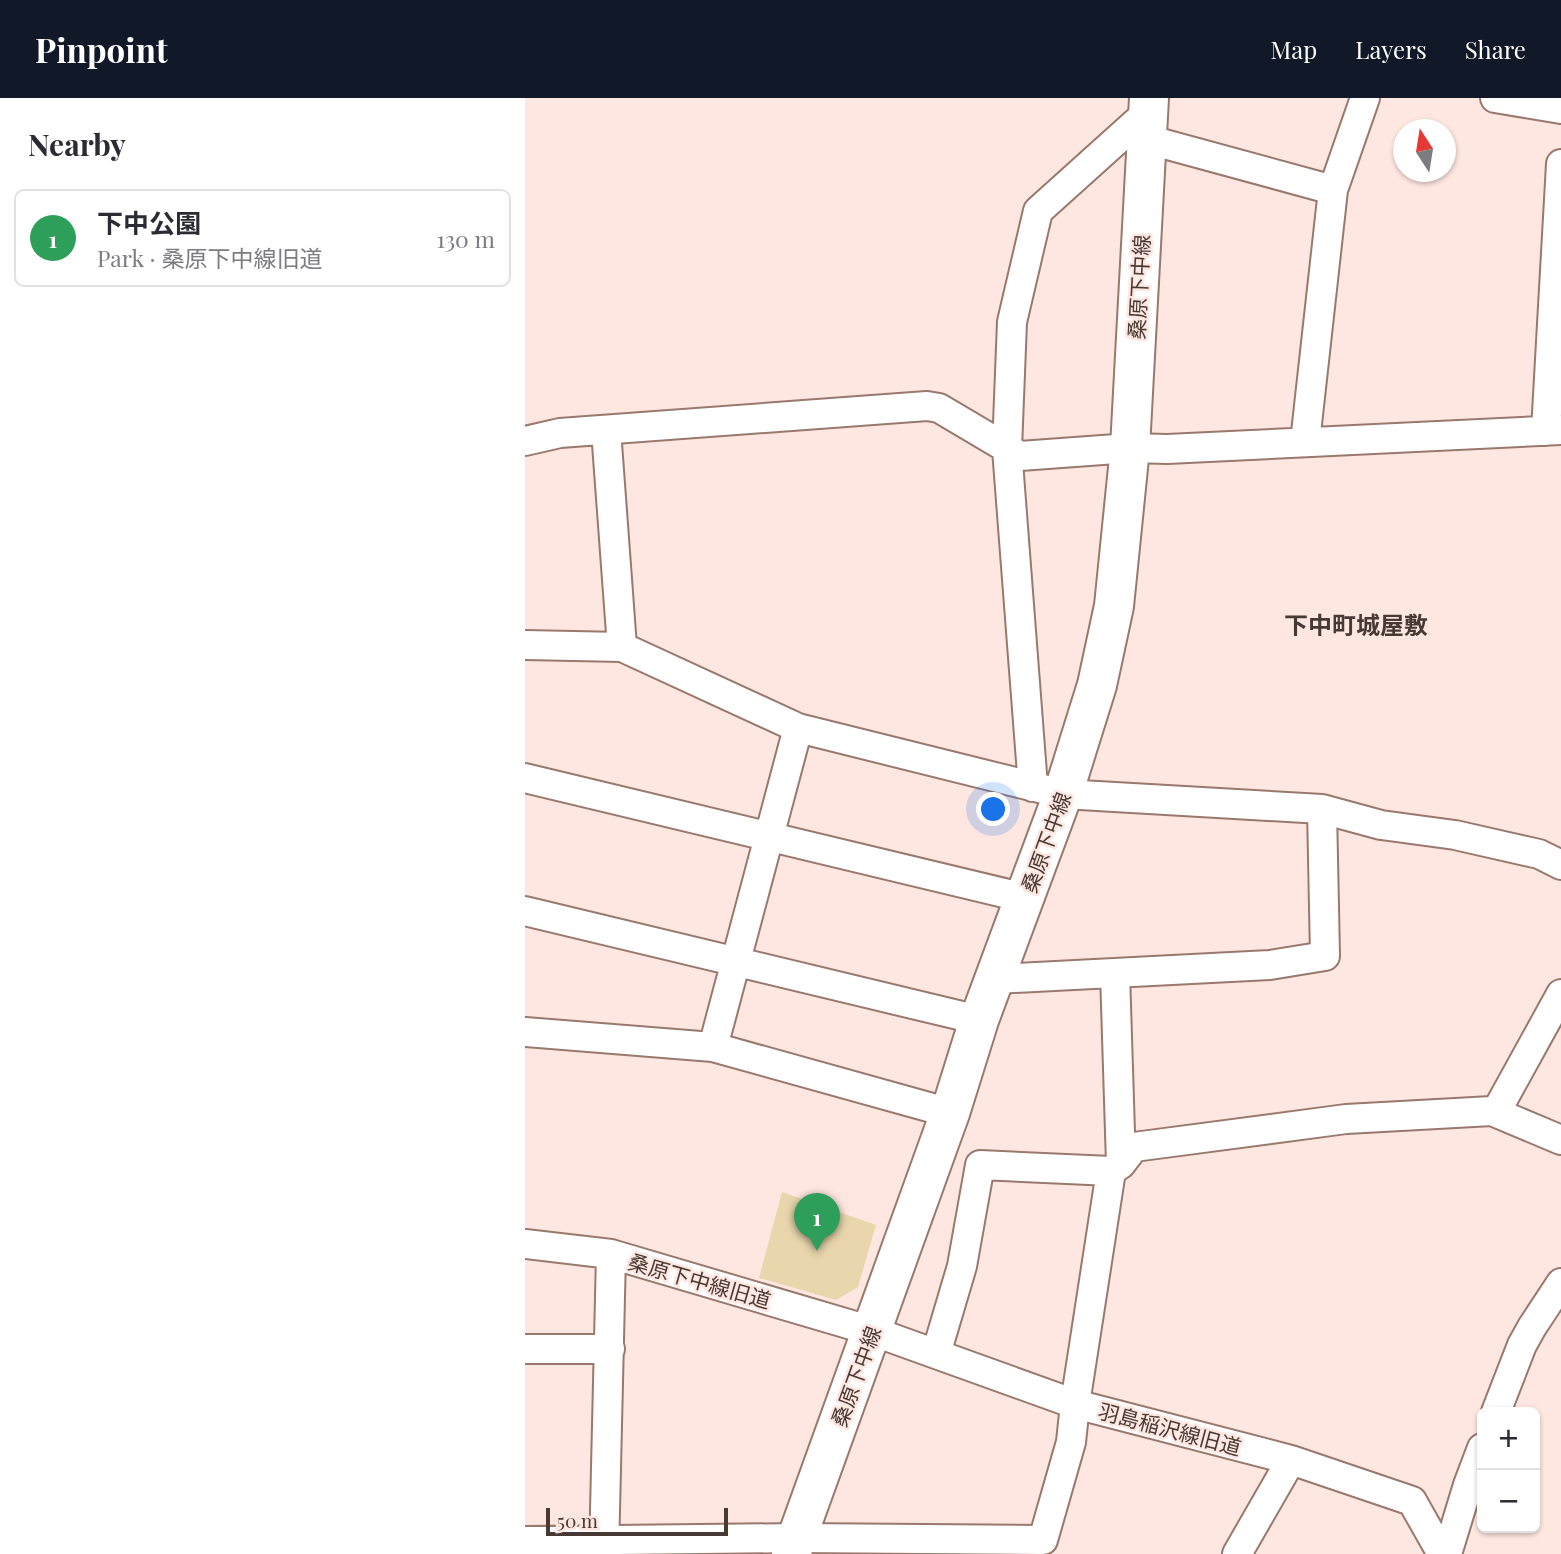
<!DOCTYPE html>
<html lang="en">
<head>
<meta charset="utf-8">
<style>
  body { margin:0; font-family:"Playfair Display","Noto Sans JP",serif; background:#f2f2f3; color:#2b2b33 }
  .controls { position:absolute; right:21px; bottom:21px; display:grid; overflow:hidden; border-radius:10px; box-shadow:0 2px 5px #0004 }
  .controls button { width:63px; height:63px; display:grid; place-items:center; padding:0; border:0; border-bottom:2px solid #e1e1e2; background:#fff; color:#2b2b33; font:35px sans-serif }
  .compass { position:absolute; left:868px; top:21px; width:63px; height:63px; border-radius:50%; background:#fff; box-shadow:0 2px 5px #0004; rotate:348deg }
  .scale { position:absolute; left:21px; bottom:18px; width:182px; box-sizing:border-box; padding-left:7px; border:4px solid #473934; border-top:0; font-size:19px; line-height:24px; white-space:nowrap; color:#473934; -webkit-text-stroke:5px #fee7e0; paint-order:stroke }
  .you { position:absolute; left:469px; top:712px; width:24px; height:24px; margin:-18px; border:5px solid #fff; border-radius:50%; background:#1a73e8; box-shadow:0 0 0 10px #1a73e833 }
  .badge { display:grid; place-items:center; width:46px; height:46px; border-radius:50%; background:#111827; color:#fff; font-size:23px; font-weight:700 }
  .pin { position:absolute; translate:-50% -58px; filter:drop-shadow(0 2px 4px #0008) }
  .pin::after { content:''; position:absolute; top:37px; width:24px; height:21px; background:inherit; clip-path:polygon(0 0,100% 0,50% 100%) }
  .list { margin:0; padding:0; list-style:none }
  h2 { display:flex; justify-content:space-between; align-items:center; height:91px; margin:0; padding:0 28px; font-size:30px }
  h2 small { font-size:23px; font-weight:400; color:#7c7c81 }
  .list li { display:grid; grid-template-columns:46px 1fr auto; gap:21px; align-items:center; box-sizing:border-box; height:98px; margin:0 14px 14px; padding:0 14px; border:2px solid #e1e1e2; border-radius:10px }
  .list b { display:block; font-size:26px; white-space:nowrap }
  .list p { margin:0; font-size:23px; white-space:nowrap; color:#7c7c81 }
  .list em { font-size:23px; font-style:normal; color:#7c7c81 }
  .map { position:relative; flex:none; width:1036px; height:1456px; overflow:hidden }
  header { display:flex; align-items:center; gap:42px; box-sizing:border-box; height:98px; padding:0 35px; background:#111827; color:#fff }
  header strong { font-size:33px }
  nav { display:flex; gap:38px; margin-inline-start:auto; font-size:24px }
  main { display:flex }
  aside { flex:1; background:#fff }
  .map>svg:first-child { display:block }
  .green { fill:#e9d6ad }
  .lines { fill:none; stroke-linecap:round; stroke-linejoin:round }
  .minor-casing { stroke:#99786d; stroke-width:32 }
  .secondary-casing { stroke:#99786d; stroke-width:42 }
  .minor { stroke:#fff; stroke-width:28 }
  .secondary { stroke:#fff; stroke-width:38 }
  .labels { text-anchor:middle; dominant-baseline:central; stroke-width:5; stroke-linejoin:round; paint-order:stroke }
  .street-label { font-size:21px; fill:#473934; stroke:#fee7e0 }
  .quarter-label { font-size:24px; font-weight:bold; fill:#473934; stroke:#fee7e0 }
</style>
</head>
<body>
<header>
<strong>Pinpoint</strong>
<nav><a>Map</a><a>Layers</a><a>Share</a></nav>
</header>
<main>
<aside>
<h2>Nearby<small></small></h2>
<ul class="list">
<li><span class="badge" style="background:#2e9e5b">1</span><div><b>下中公園</b><p>Park · 桑原下中線旧道</p></div><em>130 m</em></li>
</ul>
</aside>
<div class="map">
<svg width="1036" height="1456" viewBox="0 0 1036 1456">
  <rect width="100%" height="100%" fill="#fee7e0"/>
  <path class="green" d="M257 1094 351 1127 333 1189 311 1202 234 1180Z"/>
  <g class="lines">
    <defs>
      <path id="minor" d="M970 0 1036 11
        M621 41 808 92
        M81 332 97 549
        M1021 333 1036 66
        M0 343 35 335 402 308 414 310 495 358 605 350 642 351 1036 332
        M780 344 808 92 840 0
        M0 547 97 549 273 630 538 696 797 711 856 727 930 737 1014 756 1036 767
        M0 680 500 800
        M508 689 482 351 487 224 513 113 623 14
        M0 813 454 922
        M590 875 596 1066
        M470 881 745 867 800 858 797 711
        M0 934 188 949 425 1015
        M188 949 273 630
        M971 1014 1036 896
        M0 1146 86 1156 347 1233 550 1306 766 1362 887 1403 917 1456
        M0 1251H85
        M411 1256 437 1168 455 1067 586 1073
        M971 1314 997 1247 1007 1229 1036 1185
        M0 1443 272 1440 518 1442 546 1344 550 1306 586 1073 596 1066 609 1049 821 1021 967 1013 1036 1042
        M79 1456 86 1156
        M712 1456 766 1362
        M922 1456 943 1387 957 1350"/>
      <path id="secondary" d="M266 1456 425 1015 454 922 538 696 572 587 589 508 605 350 624 0"/>
    </defs>
    <use href="#minor" class="minor-casing"/>
    <use href="#secondary" class="secondary-casing"/>
    <use href="#minor" class="minor"/>
    <use href="#secondary" class="secondary"/>
  </g>
  <g class="labels">
    <g class="street-label">
      <text transform="translate(613 189) rotate(-87)">桑原下中線</text>
      <text transform="translate(520 744) rotate(-70)">桑原下中線</text>
      <text transform="translate(175 1182) rotate(16)">桑原下中線旧道</text>
      <text transform="translate(330 1278) rotate(-70)">桑原下中線</text>
      <text transform="translate(645 1330) rotate(15)">羽島稲沢線旧道</text>
    </g>
    <g class="quarter-label">
      <text x="831" y="526">下中町城屋敷</text>
    </g>
  </g>
</svg>
<div class="controls">
<button>+</button>
<button>−</button>
</div>
<svg class="compass" viewBox="-18 -18 36 36"><path d="M0-13l5 13h-10z" fill="#e53935"/><path d="M0 13l5-13h-10z" fill="#7c7c81"/></svg>
<div class="scale">50 m</div>
<div class="you"></div>
<div class="pin badge" style="left:292px;top:1153px;background:#2e9e5b">1</div>
</div>
</main>
</body>
</html>
